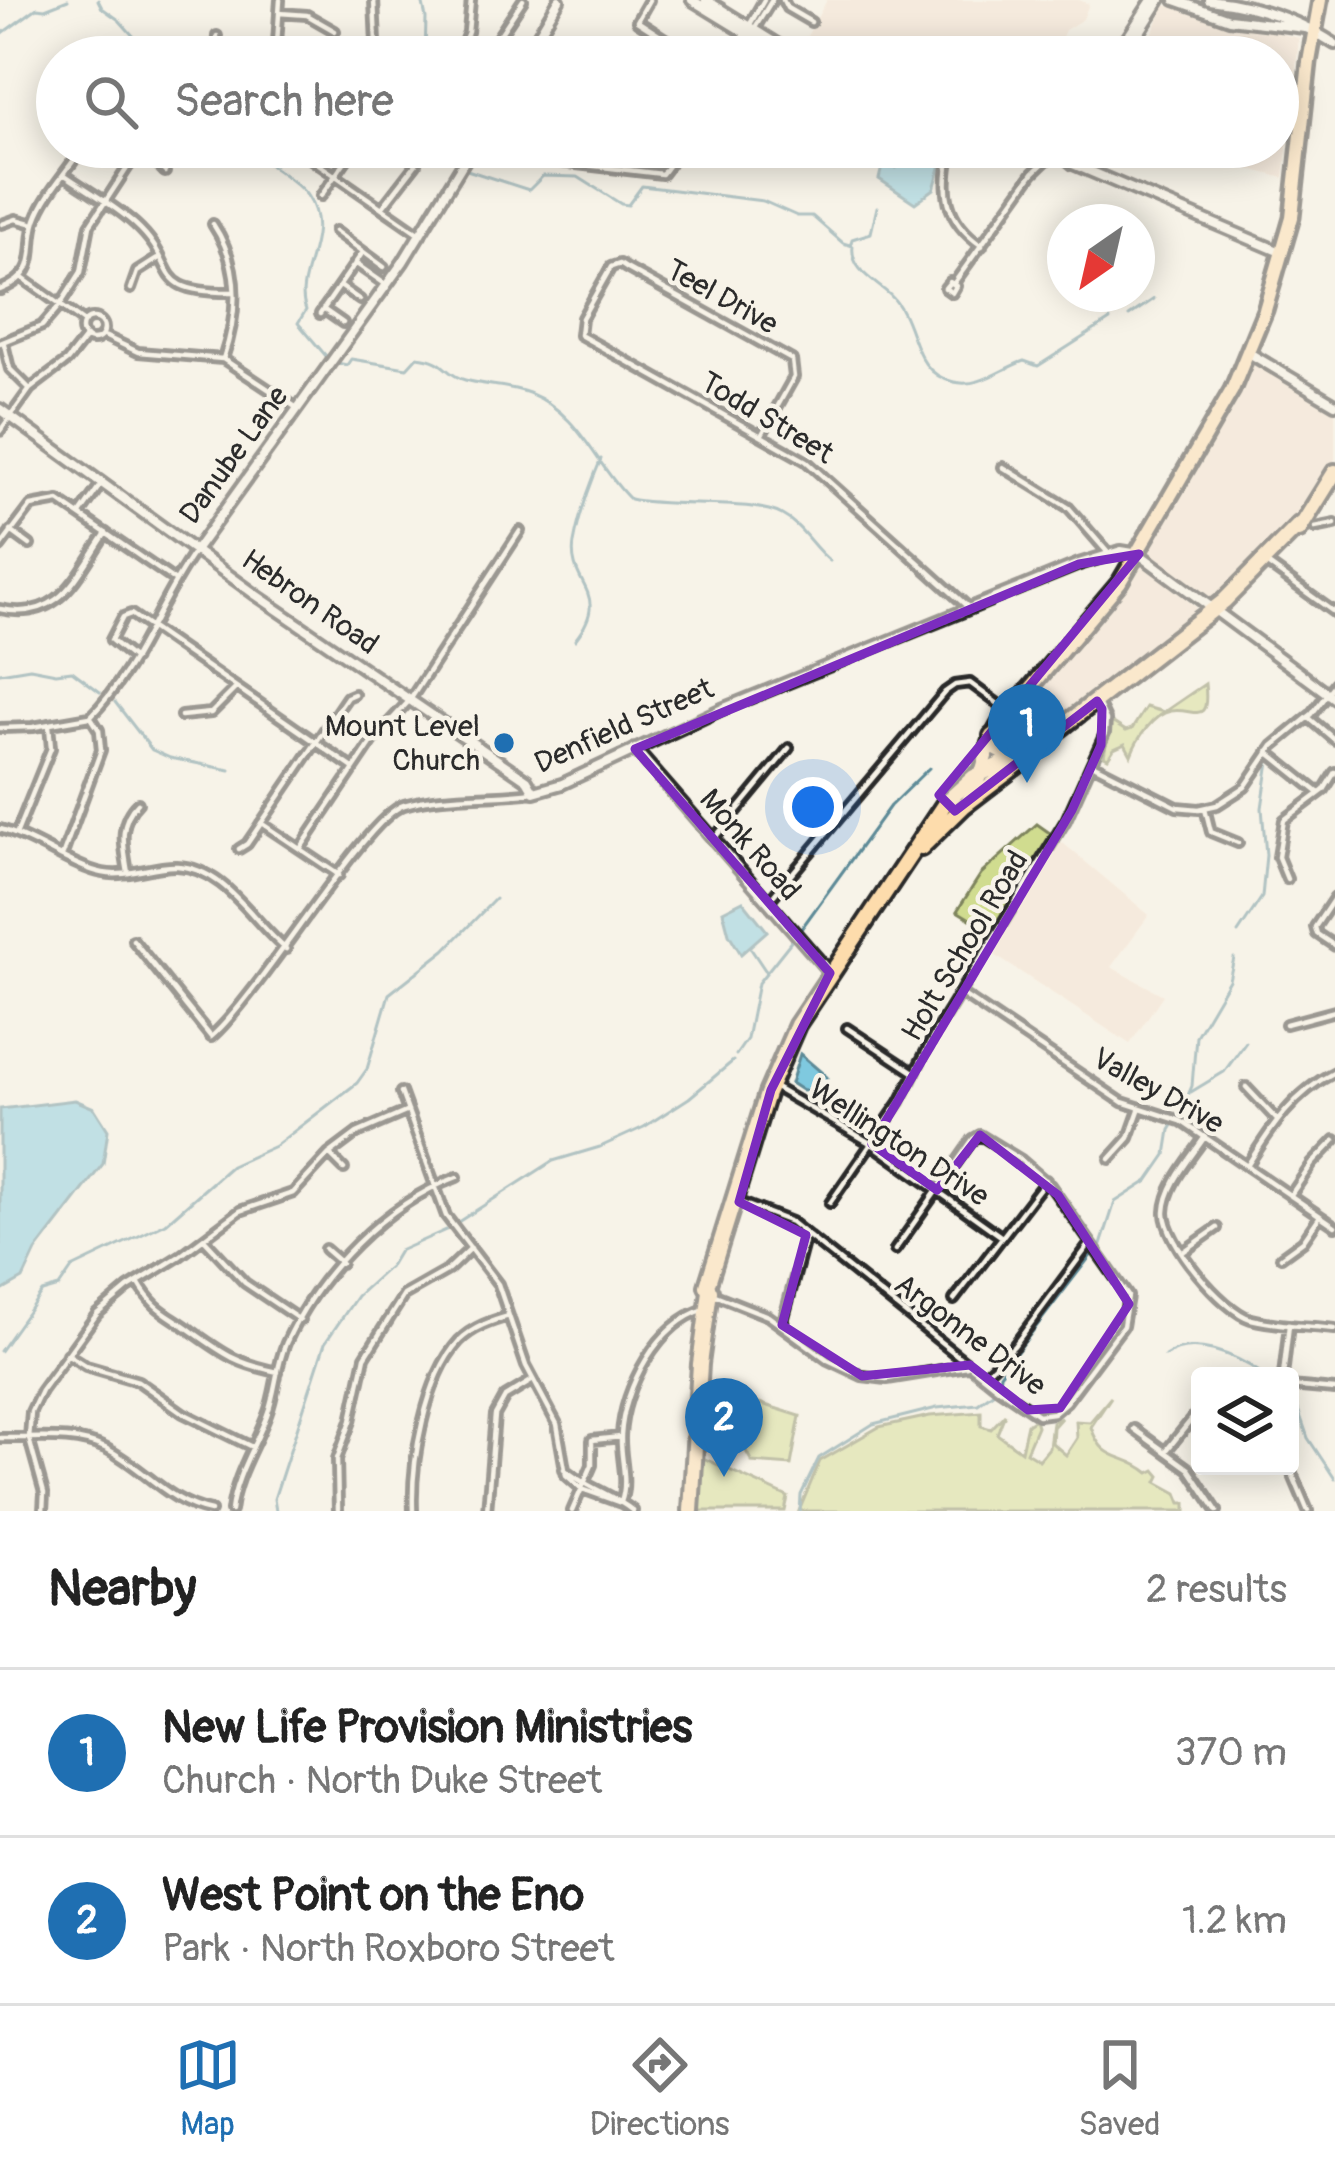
<!DOCTYPE html>
<html lang="en">
<head>
<meta charset="utf-8">
<style>
  body { margin:0; font-family:Pangolin,sans-serif; background:#f2f2f2; color:#222 }
  .controls { position:absolute; right:36px; bottom:36px; display:grid; overflow:hidden; border-radius:12px; box-shadow:0 6px 30px #0003 }
  .controls button { width:108px; height:108px; display:grid; place-items:center; padding:0; border:0; border-bottom:3px solid #e0e0e0; background:#fff; color:#222; font:60px sans-serif }
  .compass { position:absolute; left:1047px; top:204px; width:108px; height:108px; border-radius:50%; background:#fff; box-shadow:0 6px 30px #0003; rotate:214deg }
  .you { position:absolute; left:813px; top:807px; width:42px; height:42px; margin:-30px; border:9px solid #fff; border-radius:50%; background:#1a73e8; box-shadow:0 0 0 18px #1a73e833 }
  .badge { display:grid; place-items:center; width:78px; height:78px; border-radius:50%; background:#1f6fb2; color:#fff; font-size:39px; font-weight:700 }
  .pin { position:absolute; translate:-50% -99px; filter:drop-shadow(0 3px 6px #0008) }
  .pin::after { content:''; position:absolute; top:63px; width:42px; height:36px; background:inherit; clip-path:polygon(0 0,100% 0,50% 100%) }
  .list { margin:0; padding:0; list-style:none }
  h2 { display:flex; justify-content:space-between; align-items:center; height:156px; margin:0; padding:0 48px; font-size:51px }
  h2 small { font-size:39px; font-weight:400; color:#767676 }
  .list li { display:grid; grid-template-columns:78px 1fr auto; gap:36px; align-items:center; box-sizing:border-box; height:168px; padding:0 48px; border-top:3px solid #e0e0e0 }
  .list b { display:block; font-size:45px; white-space:nowrap }
  .list p { margin:0; font-size:39px; white-space:nowrap; color:#767676 }
  .list em { font-size:39px; font-style:normal; color:#767676 }
  .icon { flex:none; width:66px; height:66px; fill:none; stroke:currentColor; stroke-width:2; stroke-linecap:round; stroke-linejoin:round }
  .map { position:relative; flex:none; width:1335px; height:1511px; overflow:hidden }
  .search { position:absolute; background:#fff; box-shadow:0 6px 30px #0003; left:36px; right:36px; top:36px; height:132px; display:flex; align-items:center; gap:30px; box-sizing:border-box; padding:0 42px; border-radius:66px; color:#767676; font-size:45px }
  .sheet { height:492px; background:#fff }
  nav { display:flex; justify-content:space-around; align-items:center; box-sizing:border-box; height:168px; border-top:3px solid #e0e0e0; background:#fff; font-size:33px; color:#767676 }
  nav a { display:grid; justify-items:center; gap:6px }
  nav .on { color:#1f6fb2 }
  .map>svg:first-child { display:block }
  .built { fill:#f2e1d0 }
  .green { fill:#d0dc8f; stroke:#7e845d; stroke-width:3 }
  .water { fill:#7fc9df; stroke:#5d8a97; stroke-width:3 }
  .lines { fill:none; stroke-linecap:round; stroke-linejoin:round }
  .stream { stroke:#5d8a97; stroke-width:3 }
  .minor-casing { stroke:#2b2b2b; stroke-width:14 }
  .tertiary-casing { stroke:#2b2b2b; stroke-width:16 }
  .primary-casing { stroke:#2b2b2b; stroke-width:21 }
  .trunk-casing { stroke:#2b2b2b; stroke-width:22 }
  .minor { stroke:#f7f3e8; stroke-width:4.5 }
  .tertiary { stroke:#f7f3e8; stroke-width:8 }
  .primary { stroke:#fddcac; stroke-width:12 }
  .trunk { stroke:#fddcac; stroke-width:14 }
  .marked { fill:none; stroke:#7b2cbf; stroke-width:9; stroke-linejoin:round }
  .poi-dot { fill:#1f6fb2; stroke:#f7f3e8; stroke-width:4.5 }
  .labels { text-anchor:middle; dominant-baseline:central; stroke-width:9; stroke-linejoin:round; paint-order:stroke }
  .street-label { font-size:30px; fill:#2b2b2b; stroke:#f7f3e8 }
  .poi-label { font-size:30px; fill:#2b2b2b; stroke:#f7f3e8; text-anchor:end }
</style>
</head>
<body>
<div class="map">
<svg width="1335" height="1511" viewBox="0 0 1335 1511">
  <rect width="100%" height="100%" fill="#f7f3e8"/>
  <filter id="ink" filterUnits="userSpaceOnUse"><feTurbulence type="fractalNoise" baseFrequency=".00833" numOctaves="2"/><feDisplacementMap in="SourceGraphic" scale="24" xChannelSelector="R" yChannelSelector="G"/><feConvolveMatrix kernelMatrix="1 2 1 2 8 2 1 2 1" color-interpolation-filters="sRGB"/></filter>
  <g filter="url(#ink)">
    <path class="built" d="M827 0H1079L1089 4 1083 19 1065 30 1053 57H812L800 49Z
      M1164 5 1299 38 1284 178 1166 147H1278V57H1143Z
      M1252 359 1335 411V459L1282 537 1216 601 1209 600 1149 555 1148 546 1230 406Z
      M1137 566H1144L1196 607 1192 617 1024 747 998 735 1087 632Z
      M1058 839 1149 915 1111 967 1163 995 1130 1044 990 952Z"/>
    <path class="green" d="M1205 684C1210 728 1193 707 1171 711 1153 714 1137 739 1131 755L1125 744 1114 749 1108 758 1104 756 1110 721 1126 731 1132 729 1146 707 1164 712Z
      M1037 824 1054 836 995 934 957 911 981 874Z
      M737 1396 800 1416 791 1465 752 1462 741 1442 726 1435Z
      M1111 1397 1091 1427C1103 1464 1124 1452 1149 1473L1155 1470 1160 1476 1157 1482 1177 1493 1181 1503H1186V1511H799L820 1461 879 1427 930 1416 981 1412V1426L991 1429 1005 1414 997 1434 1021 1451 1027 1424 1035 1419 1037 1426 1026 1452 1039 1460 1049 1448 1052 1422 1061 1418 1053 1427 1052 1443 1066 1455 1077 1438 1076 1421 1090 1422Z
      M703 1458 788 1497 785 1511H700Z"/>
    <path class="water" d="M899 147H946L934 189 915 203 879 179 882 167 896 168Z
      M743 901 767 931 741 954 729 934 723 911Z
      M800 1054 827 1077 825 1088 803 1091 791 1083Z
      M75 1100 94 1108 108 1130 103 1164 36 1251 23 1279 0 1292V1109Z"/>
    <g class="lines">
      <path class="stream" d="M98 0 102 8 119 20 152 57
        M422 0 426 18 425 57
        M0 35 37 8 45 9 68 0
        M247 147C263 162 298 181 308 197 334 236 292 277 306 310L298 323 326 356
        M450 147 456 162
        M467 170 529 190 543 176 578 177 621 204 628 205 642 186 763 201 797 216H812L843 243 853 246C850 270 875 281 890 295 918 321 909 373 954 382 980 388 1000 369 1024 361L1038 366 1110 320
        M851 243 852 239 871 233 877 207
        M1129 316 1154 299
        M337 363 347 365 351 359 407 368 417 357C448 360 443 374 465 380 486 386 509 385 529 393 581 414 595 465 630 499 669 508 755 499 782 515 803 526 812 547 830 561
        M575 640C613 592 567 585 574 543 579 515 590 485 601 459
        M0 673 30 668 56 673 72 671 100 692
        M115 702 152 750 170 758 230 770
        M801 929 890 806 929 768
        M1238 933 1262 897 1266 855 1262 808 1269 761
        M751 949 765 970
        M736 1055 747 1039 758 983 793 939
        M1191 1092 1224 1072 1246 1042
        M1179 1116 1192 1086 1196 1036 1229 980 1234 958
        M458 1222 553 1161 600 1147 644 1127 689 1098 733 1061
        M1101 1245 1115 1202 1148 1181 1166 1155 1170 1130 1175 1122
        M0 1351 42 1292 59 1287 72 1268 166 1223 231 1166 275 1146 357 1083 367 1069 389 994 445 950 495 899
        M1165 1356C1192 1336 1235 1355 1261 1373
        M999 1382 1000 1374 1092 1254
        M1292 1392 1308 1438 1335 1479
        M276 1511 274 1499 325 1343 357 1296 390 1266 399 1251 446 1230
        M800 1511 801 1495 819 1458 873 1424 937 1408 978 1404 994 1392"/>
      <defs>
        <path id="minor" d="M374 0 376 43 381 57
          M649 0 637 21 693 57
          M783 0 787 8 811 22
          M279 13 307 15 335 31
          M466 42 483 45 495 42 523 0
          M216 57 217 36
          M276 57 280 0
          M357 57 378 49
          M458 57 468 32 471 0
          M731 57 764 0
          M737 57 772 0
          M294 147 421 235
          M476 147 491 154 662 174 682 147
          M952 147C941 189 944 220 982 246
          M65 175C88 191 114 205 135 224 183 267 146 293 234 292
          M321 196 355 147
          M382 208 416 164
          M2 224 16 219 34 224
          M213 224C241 266 239 312 223 359
          M335 231 384 267
          M355 263 385 284
          M21 277 84 322
          M950 282 956 286 952 293 945 288Z
          M954 283 1033 173 1056 151
          M340 286 360 300
          M131 289 137 272 159 258
          M0 290C43 272 26 250 36 220 45 194 69 169 83 147
          M323 309 343 323
          M320 314 363 252
          M82 329a11 11 0 1 1 22 0a11 11 0 1 1-22 0Z
          M102 335 138 352 223 359 297 408
          M0 343 42 326 60 305 81 272 90 225 141 147 165 172
          M4 344 10 369 30 389
          M0 431 30 389 67 361 86 337
          M761 436 794 377 792 360 626 268 620 264 611 267 582 318 580 335 806 461 969 608
          M1003 467 1069 508 1109 554
          M80 514 101 484
          M1315 528 1335 524
          M11 531 30 545
          M0 547 31 506 59 501 174 580
          M1270 566 1335 613
          M0 609C61 622 76 576 106 533
          M134 659 111 640 123 617 131 614 353 768
          M181 716 211 713 236 688
          M1308 717 1335 740
          M0 728 33 727 90 717C139 668 156 605 195 551
          M1268 752 1319 793
          M1094 765 1177 807 1199 809 1217 805 1245 787 1273 746 1312 714 1335 683
          M1205 808 1211 832 1238 843
          M261 823 339 875
          M0 829C35 838 72 867 103 873 128 878 152 865 177 866 225 868 252 921 286 949
          M17 832 51 748 49 725
          M713 840 789 748
          M239 849 247 844 347 697 354 694
          M300 849 374 739 410 700 520 531
          M63 854 101 750 99 730 92 719
          M128 873C124 848 117 823 138 803
          M1287 879 1278 857 1284 820 1324 790 1335 772
          M1335 897 1315 927 1317 934 1335 946
          M769 901 945 692 955 685 970 683 1009 712
          M133 940 211 1037C259 996 366 816 404 805 445 793 491 798 533 792
          M960 993 1122 1102 1181 1121 1335 1226
          M1286 1024 1335 1011
          M847 1028 915 1073
          M772 1086 872 1144 1002 1237
          M1246 1087 1277 1120
          M401 1092 446 1216 498 1284 526 1366 557 1424 566 1475 582 1489 621 1503
          M1204 1138C1190 1159 1166 1185 1165 1212 1164 1241 1223 1311 1251 1319 1278 1326 1307 1326 1335 1329
          M329 1154 344 1169
          M1110 1159 1129 1138 1139 1110
          M1247 1166C1271 1128 1293 1093 1335 1072
          M1290 1196 1312 1164 1335 1140
          M739 1202 791 1222 998 1388 1038 1415 1053 1413 1066 1402 1123 1326 1128 1296 1050 1185 1021 1160 980 1135 973 1139 895 1250
          M830 1203 900 1102 935 1033 1066 820 1105 733 1106 720 1097 701
          M204 1239 245 1283 300 1320
          M325 1249 341 1263
          M1183 1252 1217 1228
          M1281 1257 1303 1241 1320 1216
          M138 1282C155 1312 168 1313 193 1332 225 1355 238 1364 278 1372
          M715 1295 768 1316 828 1360 862 1376 887 1379 967 1366
          M954 1300 1046 1180
          M782 1325 806 1235
          M67 1354 86 1366 138 1381 183 1413 252 1447
          M984 1375 1014 1346 1089 1245
          M1283 1376 1289 1325
          M1290 1386 1335 1390
          M1134 1429 1189 1469 1217 1511
          M0 1438C34 1439 73 1433 105 1448 144 1467 166 1502 211 1511
          M1166 1451 1200 1409
          M1289 1466 1308 1511
          M564 1469C585 1487 612 1494 633 1511
          M621 1502C629 1480 620 1459 621 1436 623 1389 658 1321 706 1309
          M43 1511 44 1493 29 1439 31 1412 41 1391 97 1314 128 1288 180 1256 240 1211 293 1193 329 1154 357 1133 408 1111
          M231 1511C235 1476 255 1447 267 1415 276 1392 276 1366 286 1343 318 1273 385 1204 457 1177
          M338 1511 337 1459 351 1421 365 1357 404 1295 448 1270 471 1248
          M413 1511C411 1463 425 1378 459 1341 473 1327 491 1321 509 1316
          M487 1511 495 1415 505 1397 533 1380
          M572 1511 592 1465V1440L621 1437"/>
        <path id="tertiary" d="M692 0 785 57
          M706 0 798 57
          M1175 0 1229 19 1313 29
          M1209 0C1255 5 1297 19 1335 44
          M525 57 559 0
          M1115 57 1152 0
          M1124 57 1160 0
          M1053 147 1073 164 1283 253
          M1061 147 1076 162
          M1249 353 1335 404
          M0 409 256 595 527 780 534 792 562 784 722 709 1079 564 1121 551 1139 554 1335 699
          M195 551 403 262 473 147
          M635 749 830 973"/>
        <path id="primary" d="M968 800C984 778 984 749 999 725L1120 582 1232 390 1265 310 1292 217 1309 62 1320 0"/>
        <path id="trunk" d="M1299 530 1335 472
          M992 736 999 750 1015 756
          M921 848 964 806 1032 754 1035 748 1224 601 1299 525
          M691 1511 700 1364 710 1291 707 1286 767 1094 797 1025 945 803 974 777 1035 748"/>
      </defs>
      <use href="#minor" class="minor-casing"/>
      <use href="#tertiary" class="tertiary-casing"/>
      <use href="#primary" class="primary-casing"/>
      <use href="#trunk" class="trunk-casing"/>
      <use href="#minor" class="minor"/>
      <use href="#tertiary" class="tertiary"/>
      <use href="#primary" class="primary"/>
      <use href="#trunk" class="trunk"/>
    </g>
  </g>
  <path d="M0 0H1335V1511H0ZM1139 554 939 795 955 811 1097 701 1102 709 1101 745 1072 810 872 1144 937 1190 980 1135 1058 1195 1129 1304 1060 1408 1028 1410 970 1365 862 1376 782 1325 806 1235 739 1202 771 1090 830 973 635 749 1079 564Z" fill="#f7f3e8" fill-opacity=".55" fill-rule="evenodd"/>
  <path class="marked" d="M1139 554 939 795 955 811 1097 701 1102 709 1101 745 1072 810 872 1144 937 1190 980 1135 1058 1195 1129 1304 1060 1408 1028 1410 970 1365 862 1376 782 1325 806 1235 739 1202 771 1090 830 973 635 749 1079 564Z"/>
  <circle class="poi-dot" cx="504" cy="743" r="12"/>
  <g class="labels">
    <g class="street-label">
      <text transform="translate(722 297) rotate(29)">Teel Drive</text>
      <text transform="translate(767 418) rotate(31)">Todd Street</text>
      <text transform="translate(234 455) rotate(-54)">Danube Lane</text>
      <text transform="translate(310 602) rotate(35)">Hebron Road</text>
      <text transform="translate(624 726) rotate(-24)">Denfield Street</text>
      <text transform="translate(750 845) rotate(49)">Monk Road</text>
      <text transform="translate(965 946) rotate(-59)">Holt School Road</text>
      <text transform="translate(1158 1091) rotate(29)">Valley Drive</text>
      <text transform="translate(899 1143) rotate(33)">Wellington Drive</text>
      <text transform="translate(970 1335) rotate(37)">Argonne Drive</text>
    </g>
    <g class="poi-label">
      <text x="480" y="726">Mount Level<tspan x="480" dy="34">Church</tspan></text>
    </g>
  </g>
</svg>
<div class="controls">
<button><svg class="icon" aria-label="layers" viewBox="0 0 24 24"><path d="M12 4l9 5-9 5-9-5zM3 14l9 5 9-5"/></svg></button>
</div>
<svg class="compass" viewBox="-18 -18 36 36"><path d="M0-13l5 13h-10z" fill="#e53935"/><path d="M0 13l5-13h-10z" fill="#767676"/></svg>
<div class="you"></div>
<div class="pin badge" style="left:1027px;top:783px">1</div>
<div class="pin badge" style="left:724px;top:1477px">2</div>
<div class="search"><svg class="icon" aria-label="search" viewBox="0 0 24 24"><circle cx="10" cy="10" r="6"/><path d="M15 15l6 6"/></svg>Search here</div>
</div>
<section class="sheet">
<h2>Nearby<small>2 results</small></h2>
<ul class="list">
<li><span class="badge">1</span><div><b>New Life Provision Ministries</b><p>Church · North Duke Street</p></div><em>370 m</em></li>
<li><span class="badge">2</span><div><b>West Point on the Eno</b><p>Park · North Roxboro Street</p></div><em>1.2 km</em></li>
</ul>
</section>
<nav>
<a class="on"><svg class="icon" aria-label="map" viewBox="0 0 24 24"><path d="M3 6l6-2 6 2 6-2v14l-6 2-6-2-6 2zM9 4v14M15 6v14"/></svg>Map</a>
<a><svg class="icon" aria-label="directions" viewBox="0 0 24 24"><path d="M12 3l9 9-9 9-9-9zM9 14v-3h6M13 9l2 2-2 2"/></svg>Directions</a>
<a><svg class="icon" aria-label="saved" viewBox="0 0 24 24"><path d="M7 4h10v16l-5-4-5 4z"/></svg>Saved</a>
</nav>
</body>
</html>
